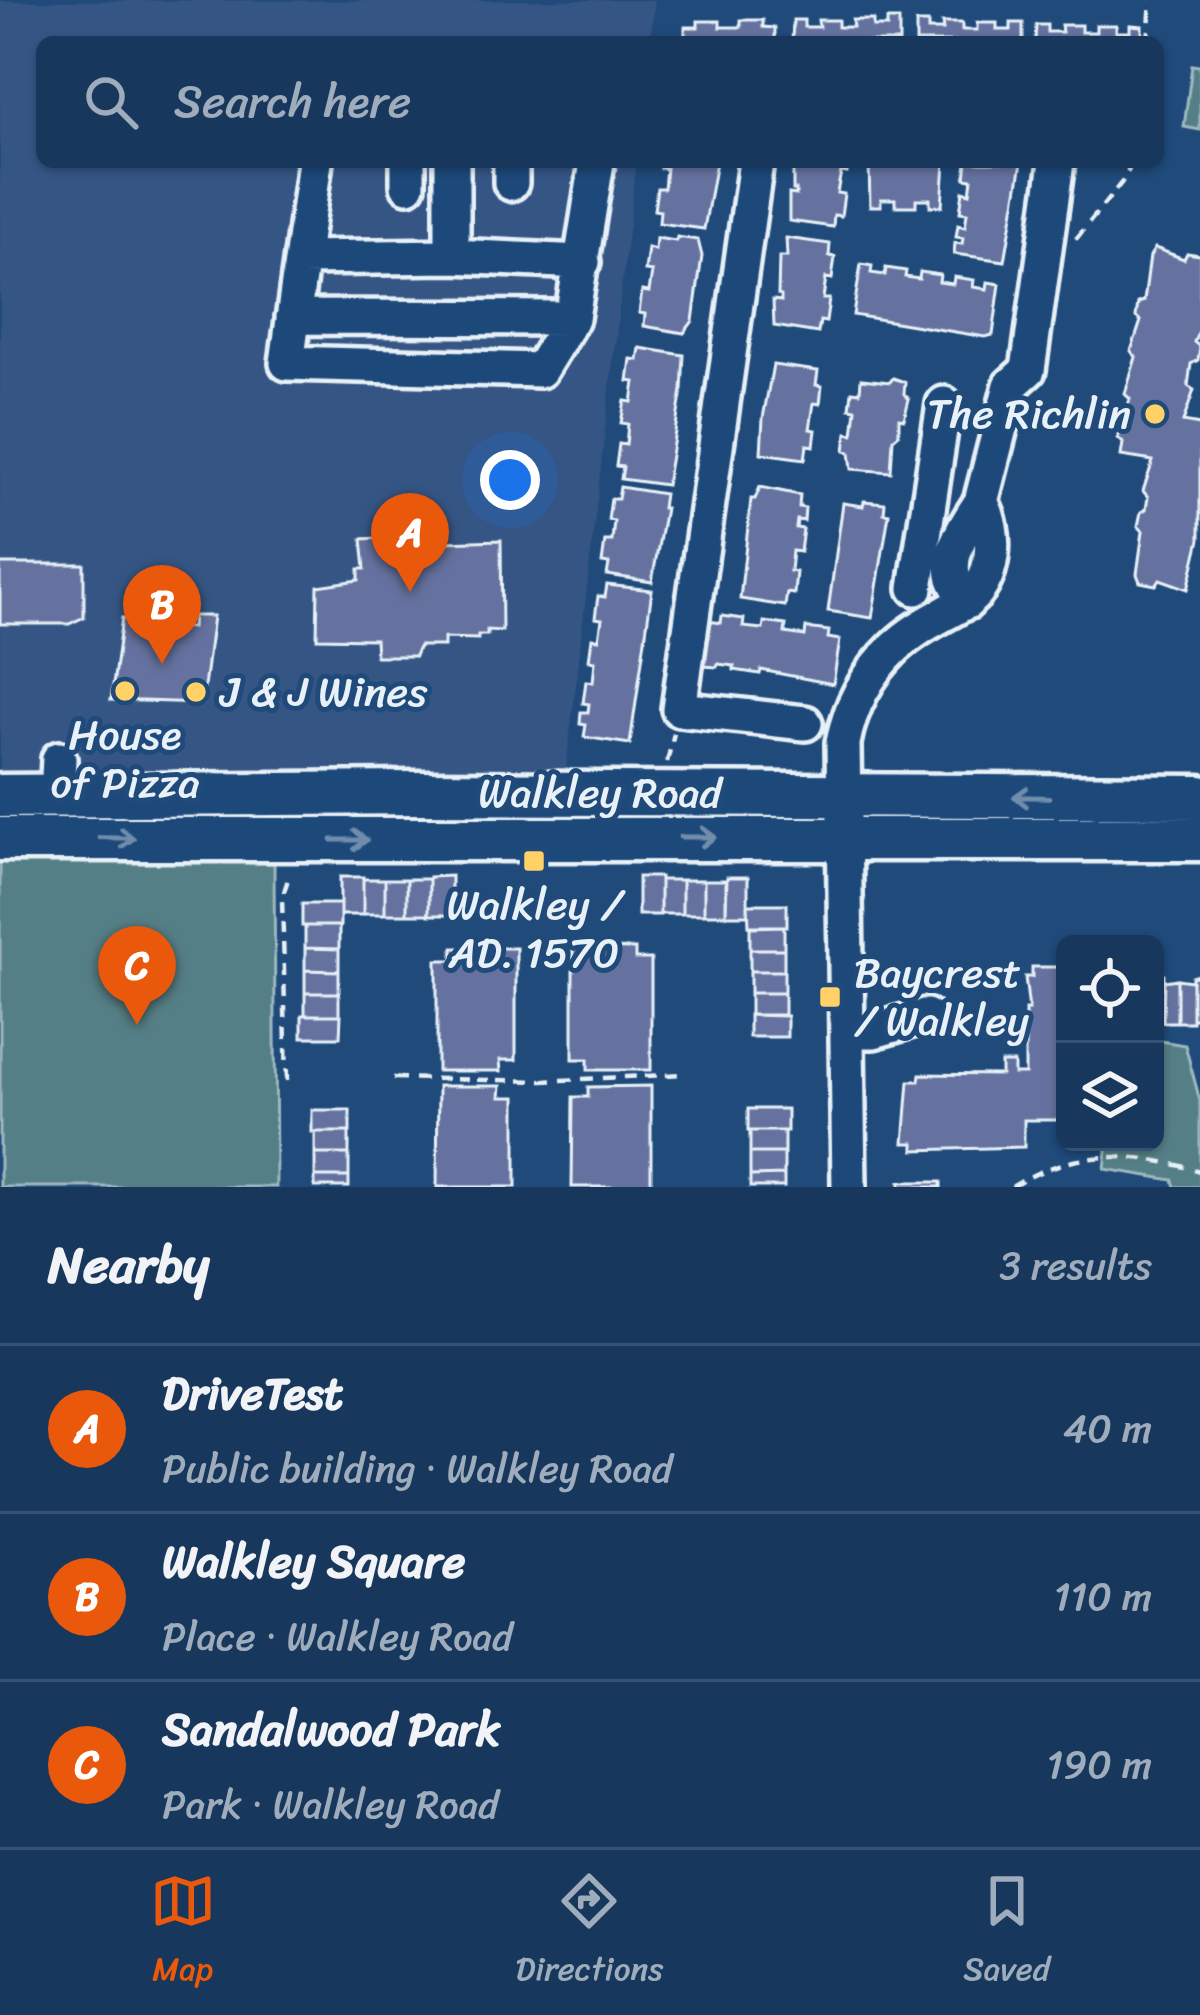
<!DOCTYPE html>
<html lang="en">
<head>
<meta charset="utf-8">
<style>
  body { margin:0; font-family:Sriracha,sans-serif; background:#244365; color:#f1f3f6 }
  .controls { position:absolute; right:36px; bottom:36px; display:grid; overflow:hidden; border-radius:18px; box-shadow:0 3px 9px #0004 }
  .controls button { width:108px; height:108px; display:grid; place-items:center; padding:0; border:0; border-bottom:3px solid #365272; background:#17385c; color:#f1f3f6; font:60px sans-serif }
  .you { position:absolute; left:510px; top:480px; width:42px; height:42px; margin:-30px; border:9px solid #fff; border-radius:50%; background:#1a73e8; box-shadow:0 0 0 18px #1a73e833 }
  .badge { display:grid; place-items:center; width:78px; height:78px; border-radius:50%; background:#ea580c; color:#fff; font-size:39px; font-weight:700 }
  .pin { position:absolute; translate:-50% -99px; filter:drop-shadow(0 3px 6px #0008) }
  .pin::after { content:''; position:absolute; top:63px; width:42px; height:36px; background:inherit; clip-path:polygon(0 0,100% 0,50% 100%) }
  .list { margin:0; padding:0; list-style:none }
  h2 { display:flex; justify-content:space-between; align-items:center; height:156px; margin:0; padding:0 48px; font-size:51px }
  h2 small { font-size:39px; font-weight:400; color:#9eacbb }
  .list li { display:grid; grid-template-columns:78px 1fr auto; gap:36px; align-items:center; box-sizing:border-box; height:168px; padding:0 48px; border-top:3px solid #365272 }
  .list b { display:block; font-size:45px; white-space:nowrap }
  .list p { margin:0; font-size:39px; white-space:nowrap; color:#9eacbb }
  .list em { font-size:39px; font-style:normal; color:#9eacbb }
  .icon { flex:none; width:66px; height:66px; fill:none; stroke:currentColor; stroke-width:2; stroke-linecap:round; stroke-linejoin:round }
  .map { position:relative; flex:none; width:1200px; height:1187px; overflow:hidden }
  .search { position:absolute; background:#17385c; box-shadow:0 3px 9px #0004; left:36px; right:36px; top:36px; height:132px; display:flex; align-items:center; gap:30px; box-sizing:border-box; padding:0 42px; border-radius:18px; color:#9eacbb; font-size:45px }
  .sheet { height:660px; background:#17385c }
  nav { display:flex; justify-content:space-around; align-items:center; box-sizing:border-box; height:168px; border-top:3px solid #365272; background:#17385c; font-size:33px; color:#9eacbb }
  nav a { display:grid; justify-items:center; gap:6px }
  nav .on { color:#ea580c }
  .map>svg:first-child { display:block }
  .built { fill:#345685 }
  .green { fill:#557f86; stroke:#9eb8bf; stroke-width:3 }
  .building { fill:#65729f; stroke:#e8f1f8; stroke-width:3 }
  .lines { fill:none; stroke-linecap:round; stroke-linejoin:round }
  .minor-casing { stroke:#e8f1f8; stroke-width:42 }
  .major-casing { stroke:#e8f1f8; stroke-width:51 }
  .path { stroke:#e8f1f8; stroke-width:4.5; stroke-dasharray:12 9; stroke-linecap:butt }
  .minor { stroke:#1f4a7a; stroke-width:33 }
  .major { stroke:#1f4a7a; stroke-width:42 }
  .oneway { stroke:#6f8dac }
  .poi-dot { fill:#ffd166; stroke:#1f4a7a; stroke-width:4.5 }
  .labels { text-anchor:middle; dominant-baseline:central; stroke-width:10; stroke-linejoin:round; paint-order:stroke }
  .poi-label { font-size:42px; fill:#e8f1f8; stroke:#1f4a7a; text-anchor:start }
  .street-label { font-size:42px; fill:#e8f1f8; stroke:#1f4a7a }
</style>
</head>
<body>
<div class="map">
<svg width="1200" height="1187" viewBox="0 0 1200 1187">
  <rect width="100%" height="100%" fill="#1f4a7a"/>
  <filter id="ink" filterUnits="userSpaceOnUse"><feTurbulence type="fractalNoise" baseFrequency=".00833" numOctaves="2"/><feDisplacementMap in="SourceGraphic" scale="24" xChannelSelector="R" yChannelSelector="G"/><feConvolveMatrix kernelMatrix="1 2 1 2 8 2 1 2 1" color-interpolation-filters="sRGB"/></filter>
  <g filter="url(#ink)">
    <path class="built" d="M655 0 650 42H42V162H636L564 787 0 781V1Z"/>
    <path class="green" d="M1192 65 1200 66V130L1184 127Z
      M0 859 274 863 276 1187H0Z
      M1155 1040 1185 1045 1200 1101V1187H1175L1173 1180 1105 1169 1108 1142H1155Z"/>
    <path class="building" d="M741 20H763V27L775 28V42H685V27H698V21H720V27H741Z
      M793 20H804V27H819L818 20H838V27H853L852 20H873V27H887V20H899V42H792Z
      M916 23H928V30H943L942 23H962V30H977V23H997V30H1011V23H1023V42H916Z
      M1036 25H1047V32H1062L1061 25H1081V32H1096V25H1116V32H1130V25L1142 26V42H1035Z
      M660 162H716L704 229 659 223 660 211 654 210 657 188H664L666 168H660Z
      M793 162H849L847 173 841 172 837 193 844 194 841 216 834 215 833 227 789 221V194L796 195V190H793Z
      M869 162H945L942 206H930V199H916V206H895V199H881V206H870Z
      M967 162H1022L1005 261 954 254 955 243 962 244 963 238 956 237 958 225 965 227 967 213 960 212 963 191 970 193 972 179 965 178Z
      M677 237 698 240 702 256 693 321 684 333 644 326 645 314 639 313 642 291 649 292 652 272 645 271 648 248 655 250 656 238 676 241Z
      M786 238 830 244 829 256 835 257 832 279 826 278 823 299H829L826 322 820 321 818 333 774 326 773 300 781 301V296L778 295 779 257H787Z
      M1155 248 1184 259 1187 253 1200 255V328L1194 342 1200 347 1198 360 1191 364 1188 386 1194 390 1183 422 1200 425V539L1188 589 1160 579 1156 585 1140 582 1137 574 1143 531 1138 526 1141 512 1146 509 1148 497 1143 491 1153 461 1121 456 1123 443 1118 438 1130 399 1125 394 1136 357 1131 351 1141 321 1136 317 1138 303 1144 301 1150 256Z
      M861 264 872 266 871 273 885 275 886 268 906 271 905 277 919 279 920 272 940 275 939 282 953 284 954 277 974 280 973 287 987 289 988 282 1000 284 993 335 985 337 853 315Z
      M640 348 684 355 682 390 666 485 621 479 623 467 616 466 619 444 626 445 628 424 621 423 625 401 632 402 635 382 628 381 631 359 638 360Z
      M773 365 818 371 816 385 822 386 820 404 814 403 810 429 816 430 814 446 807 445 805 459 761 453 763 418Z
      M893 378 905 382 904 394 909 399 904 419 899 418V434L893 439 891 472 852 469 850 452 845 451 847 433 853 434 856 409 850 408 852 391 860 392 861 379 890 382Z
      M620 487 664 494 662 508H665L652 582 607 575 609 564 602 563 605 541H612L614 521 608 520 611 499H618Z
      M760 487 800 495 799 507 805 508 804 521 797 520 796 528 803 529 800 552 792 551 790 571 796 572 794 594 787 593 785 606 740 599 751 499H755Z
      M864 501 885 503 884 513 889 514 872 618 828 611 843 503 863 506Z
      M379 538 443 542 501 540 502 631 487 630V635H478V639L444 638V646H419L415 656H376L375 639 317 638 318 586 359 580V569H365L362 539Z
      M0 564H84V617L69 624H0Z
      M607 585 652 590 630 744 584 737 586 725 580 724 581 712H588L589 704 583 703 586 681 593 682 595 661 589 660 592 638 599 639 602 619 595 618 598 596 605 597Z
      M161 614 177 616 176 626 192 628 193 616H213L202 703 111 700 122 618 160 623Z
      M722 616 744 619 743 627 763 629 764 622 786 625 785 633 805 636 806 628 829 631 828 638 840 640 833 684 761 670 760 674 734 670V666L718 664 717 667 703 666 709 621 721 623Z
      M451 876V915H429V877Z
      M340 877H363V915H340Z
      M638 877H660V915H638Z
      M727 877H748V915H726Z
      M363 879H385V914H363Z
      M385 879H407V914H385Z
      M407 879H429V914H407Z
      M660 880H682V914H660Z
      M682 880H704V914H682Z
      M704 880H726V914H704Z
      M302 904H340V926H302Z
      M748 904H787V926H749Z
      M305 926H339V949L305 948Z
      M784 926V949H750V927Z
      M305 948 339 949V971L305 970Z
      M453 948H516V1060H500L501 1071H437V960H453Z
      M573 948 635 949V959H651V1070H588V1059H573Z
      M750 949H784V971H750Z
      M1032 967H1065V1120H1024V1147L914 1150V1143H904L909 1081H919L920 1074 1001 1075V1063H1014V1074H1025V1010H1029L1025 977H1032Z
      M305 970 339 971V993H305Z
      M750 971H784V993H750Z
      M1156 975H1164L1163 1019H1155Z
      M1198 975 1200 1018H1192V977Z
      M1177 979V1022H1163L1164 981Z
      M1177 979 1192 981V1022H1177Z
      M305 993H339V1015H305Z
      M750 993H784V1015H750Z
      M302 1015H341L340 1037H302Z
      M749 1015 787 1016V1037H749Z
      M438 1086H501L500 1097H516V1187H437Z
      M651 1086V1187H572L573 1097H588V1087Z
      M748 1109H787V1131H748Z
      M312 1110H350V1132H312Z
      M750 1131H784V1153H750Z
      M315 1132H349V1154H315Z
      M750 1153H784V1175L750 1176Z
      M315 1154H349V1177H315Z
      M784 1175V1187H750V1176Z
      M315 1177H349V1187H315Z
      M900 1182H941V1187H900Z"/>
    <g class="lines">
      <defs>
        <path id="minor" d="M315 162 287 363 540 370 572 318 597 162
          M408 162V185
          M511 162V183
          M756 162 679 709 805 723
          M452 256V162
          M302 258 452 256 583 262
          M293 317 572 318
          M981 502 1011 385 1028 370 1057 162
          M916 588 944 404
          M57 796 59 759
          M848 1031H873L926 1016
          M849 1187 843 743C850 706 867 674 895 647 916 627 940 617 965 602 996 583 998 530 981 502 968 522 948 550 953 575 954 583 963 594 967 602"/>
        <path id="major" d="M0 796 418 793 1200 797
          M0 839H1200"/>
      </defs>
      <use href="#minor" class="minor-casing"/>
      <use href="#major" class="major-casing"/>
      <path class="path" d="M1148 42 1151 0
        M1076 239 1122 182 1133 162
        M667 762 674 733
        M393 1078 543 1081 685 1074
        M287 1081 282 898 290 873
        M1012 1187C1072 1148 1134 1152 1200 1171"/>
      <use href="#minor" class="minor"/>
      <use href="#major" class="major"/>
    </g>
    <defs><path id="oneway-shaft" d="M-6 0H5M1.5-3L5.5 0L1.5 3" fill="none" stroke-width="1.6" stroke-linecap="round" stroke-linejoin="round" transform="scale(3)"/></defs>
    <g class="oneway">
      <use href="#oneway-shaft" transform="translate(1031 797) rotate(-179)"/>
      <use href="#oneway-shaft" transform="translate(698 837)"/>
      <use href="#oneway-shaft" transform="translate(117 838) rotate(1)"/>
      <use href="#oneway-shaft" transform="translate(350 840)"/>
    </g>
  </g>
  <g class="poi-dot">
    <circle cx="1155" cy="414" r="12"/>
    <circle cx="125" cy="691" r="12"/>
    <circle cx="196" cy="692" r="12"/>
    <rect x="522" y="849" width="24" height="24" rx="6"/>
    <rect x="818" y="985" width="24" height="24" rx="6"/>
  </g>
  <g class="labels">
    <g class="poi-label">
      <text x="1131" y="414" text-anchor="end">The Richlin</text>
      <text x="220" y="692">J &amp; J Wines</text>
      <text x="125" y="735" text-anchor="middle">House<tspan x="125" dy="48">of Pizza</tspan></text>
      <text x="534" y="905" text-anchor="middle">Walkley /<tspan x="534" dy="48">AD. 1570</tspan></text>
      <text x="854" y="973">Baycrest<tspan x="854" dy="48">/ Walkley</tspan></text>
    </g>
    <g class="street-label">
      <text x="600" y="793">Walkley Road</text>
    </g>
  </g>
</svg>
<div class="controls">
<button><svg class="icon" aria-label="locate" viewBox="0 0 24 24"><circle cx="12" cy="12" r="6"/><path d="M12 2v4M12 18v4M2 12h4M18 12h4"/></svg></button>
<button><svg class="icon" aria-label="layers" viewBox="0 0 24 24"><path d="M12 4l9 5-9 5-9-5zM3 14l9 5 9-5"/></svg></button>
</div>
<div class="you"></div>
<div class="pin badge" style="left:410px;top:592px">A</div>
<div class="pin badge" style="left:162px;top:664px">B</div>
<div class="pin badge" style="left:137px;top:1025px">C</div>
<div class="search"><svg class="icon" aria-label="search" viewBox="0 0 24 24"><circle cx="10" cy="10" r="6"/><path d="M15 15l6 6"/></svg>Search here</div>
</div>
<section class="sheet">
<h2>Nearby<small>3 results</small></h2>
<ul class="list">
<li><span class="badge">A</span><div><b>DriveTest</b><p>Public building · Walkley Road</p></div><em>40 m</em></li>
<li><span class="badge">B</span><div><b>Walkley Square</b><p>Place · Walkley Road</p></div><em>110 m</em></li>
<li><span class="badge">C</span><div><b>Sandalwood Park</b><p>Park · Walkley Road</p></div><em>190 m</em></li>
</ul>
</section>
<nav>
<a class="on"><svg class="icon" aria-label="map" viewBox="0 0 24 24"><path d="M3 6l6-2 6 2 6-2v14l-6 2-6-2-6 2zM9 4v14M15 6v14"/></svg>Map</a>
<a><svg class="icon" aria-label="directions" viewBox="0 0 24 24"><path d="M12 3l9 9-9 9-9-9zM9 14v-3h6M13 9l2 2-2 2"/></svg>Directions</a>
<a><svg class="icon" aria-label="saved" viewBox="0 0 24 24"><path d="M7 4h10v16l-5-4-5 4z"/></svg>Saved</a>
</nav>
</body>
</html>
